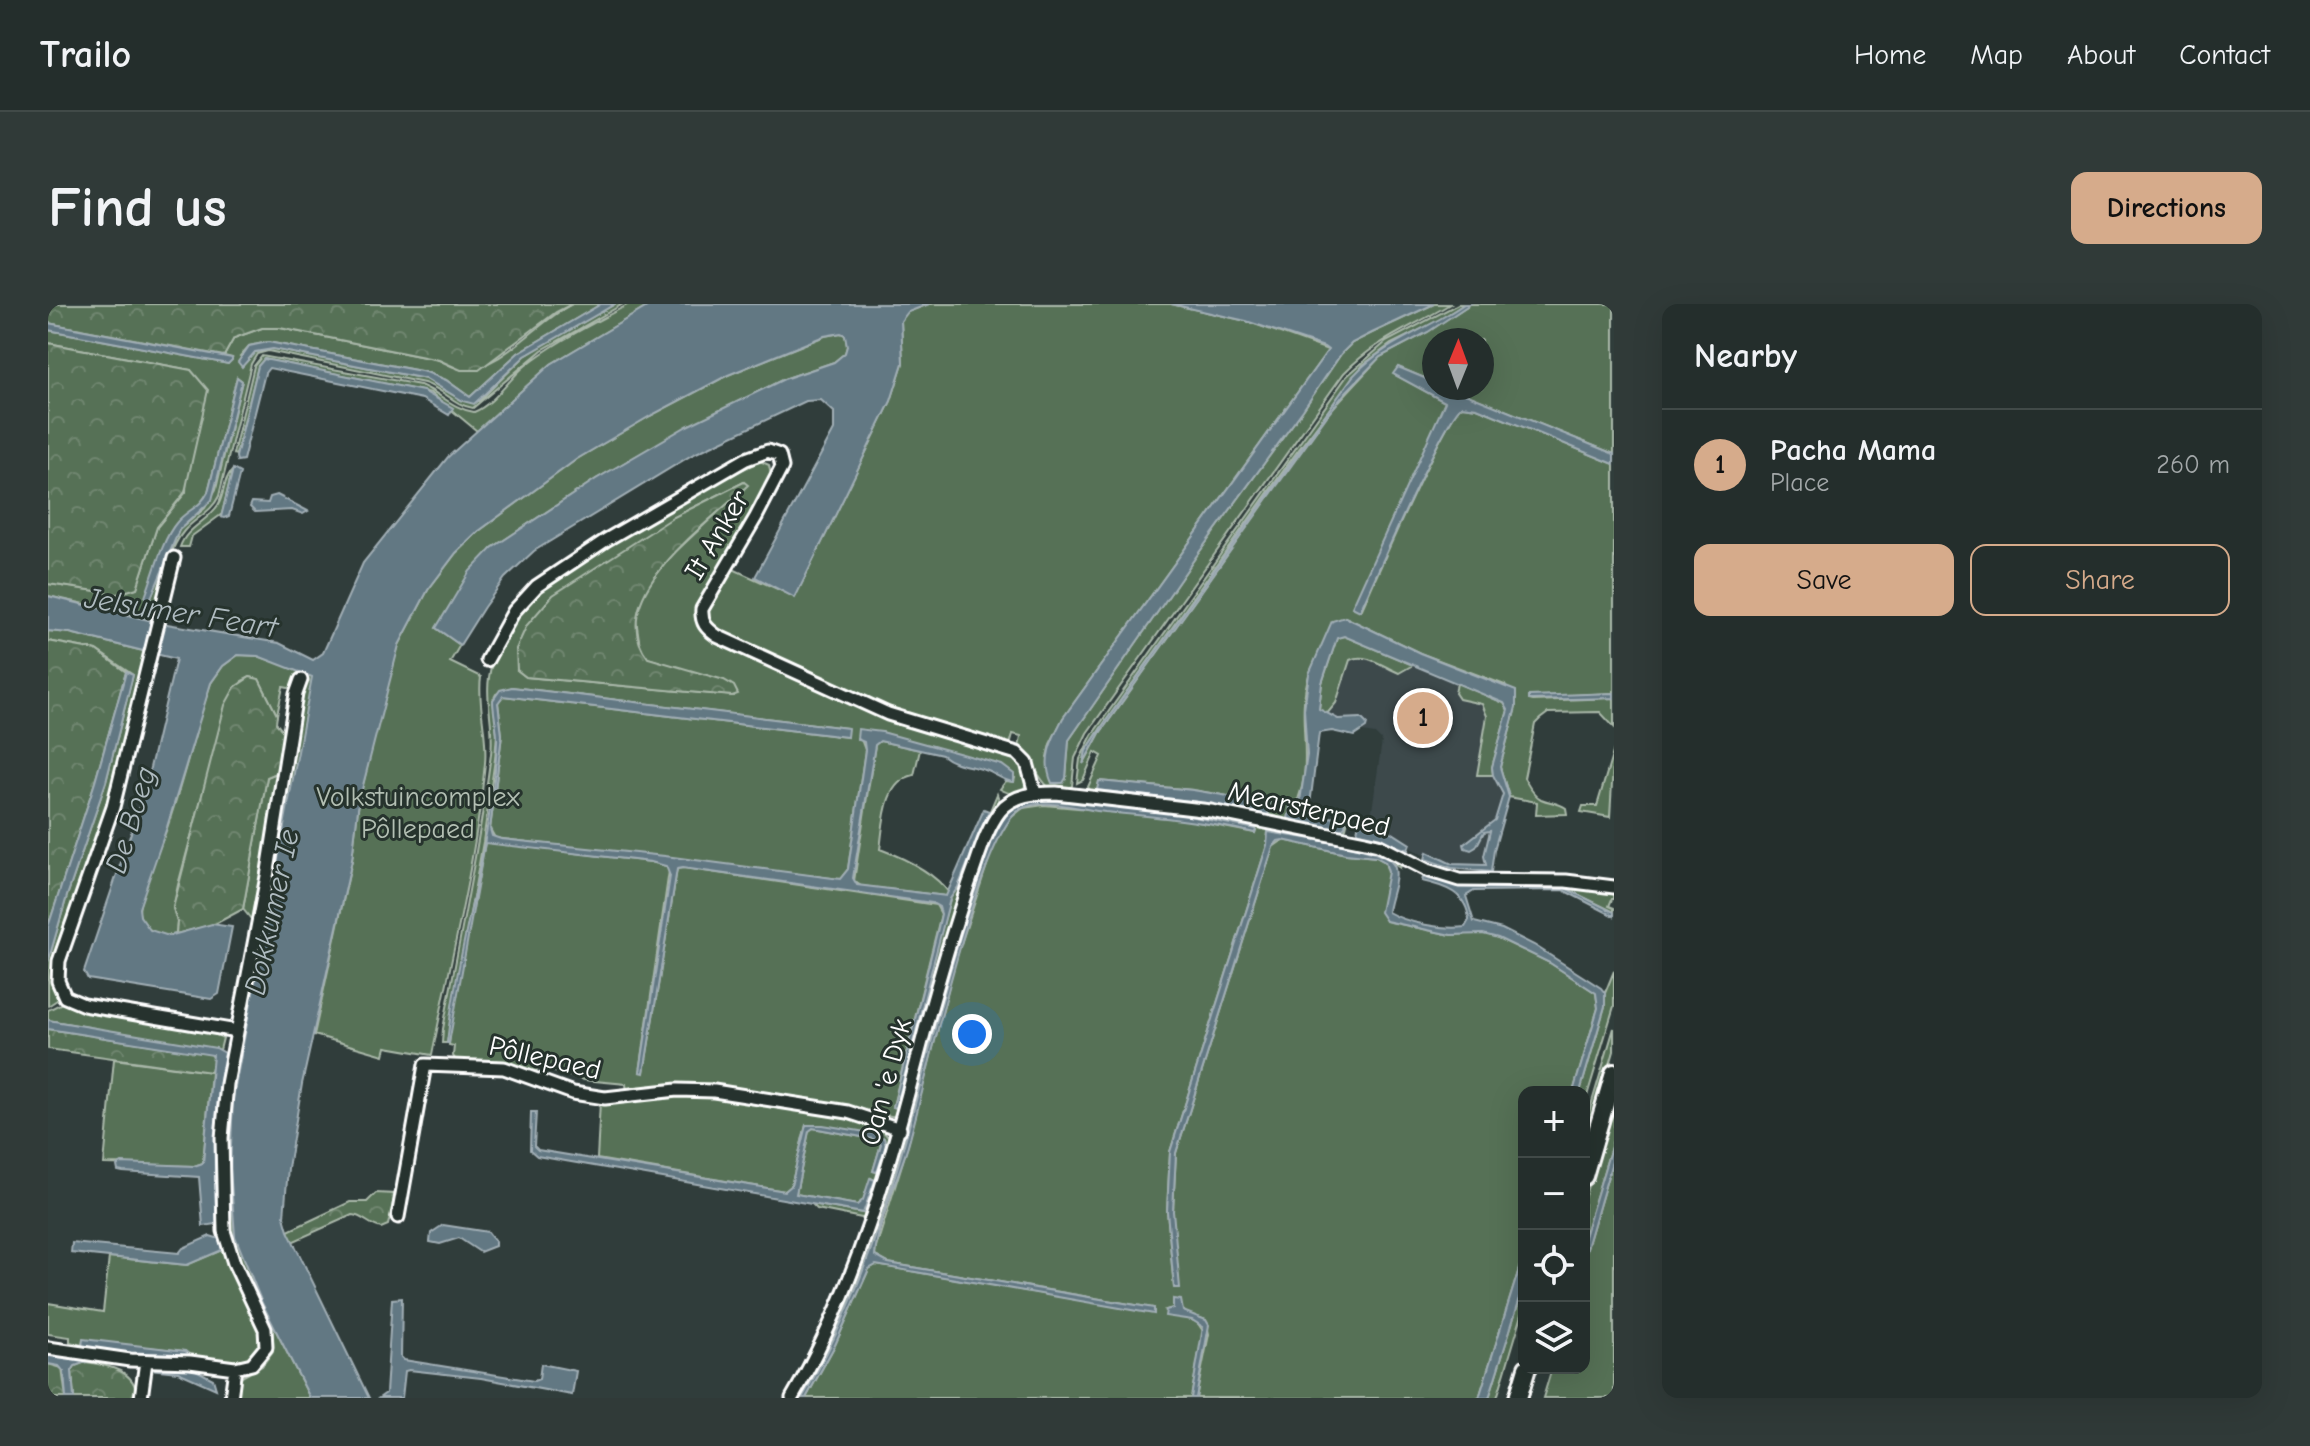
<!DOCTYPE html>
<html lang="en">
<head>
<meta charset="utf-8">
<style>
  body { margin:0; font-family:"Comic Neue",sans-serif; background:#303a38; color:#f1f3f6 }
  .controls { position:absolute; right:24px; bottom:24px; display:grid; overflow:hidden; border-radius:16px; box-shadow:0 8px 32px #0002 }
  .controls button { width:72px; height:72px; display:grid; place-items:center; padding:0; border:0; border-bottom:2px solid #414a48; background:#242e2c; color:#f1f3f6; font:40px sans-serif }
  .compass { position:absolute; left:1374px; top:24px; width:72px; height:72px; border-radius:50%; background:#242e2c; box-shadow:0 8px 32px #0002; rotate:1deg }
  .you { position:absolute; left:924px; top:730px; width:28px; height:28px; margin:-20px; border:6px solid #fff; border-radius:50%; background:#1a73e8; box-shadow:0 0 0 12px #1a73e833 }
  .badge { display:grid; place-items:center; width:52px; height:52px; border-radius:50%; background:#d6ab8b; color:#111; font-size:26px; font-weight:700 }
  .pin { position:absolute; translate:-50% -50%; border:4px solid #fff; box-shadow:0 2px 8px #0006 }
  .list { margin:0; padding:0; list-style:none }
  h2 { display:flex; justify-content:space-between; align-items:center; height:104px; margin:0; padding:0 32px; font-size:34px }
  h2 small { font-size:26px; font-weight:400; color:#a3a8a9 }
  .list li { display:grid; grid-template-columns:52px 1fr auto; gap:24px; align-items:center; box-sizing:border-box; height:112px; padding:0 32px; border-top:2px solid #414a48 }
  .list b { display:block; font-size:30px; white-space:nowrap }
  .list p { margin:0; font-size:26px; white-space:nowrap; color:#a3a8a9 }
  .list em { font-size:26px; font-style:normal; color:#a3a8a9 }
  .actions { display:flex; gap:16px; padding:24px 32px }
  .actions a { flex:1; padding:18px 0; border:2px solid #d6ab8b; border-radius:16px; text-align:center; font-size:28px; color:#d6ab8b }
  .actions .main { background:#d6ab8b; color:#111 }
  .icon { flex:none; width:44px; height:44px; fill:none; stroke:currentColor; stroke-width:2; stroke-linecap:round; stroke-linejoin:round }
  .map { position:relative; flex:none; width:1566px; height:1094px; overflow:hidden; border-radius:16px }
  header { display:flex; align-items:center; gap:48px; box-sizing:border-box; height:112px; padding:0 40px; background:#242e2c; border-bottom:2px solid #414a48 }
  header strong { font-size:38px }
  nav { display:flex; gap:44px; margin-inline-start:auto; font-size:28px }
  .intro { display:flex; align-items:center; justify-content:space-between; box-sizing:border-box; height:192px; padding:0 48px }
  h1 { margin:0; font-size:56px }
  .button { padding:20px 36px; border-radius:16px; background:#d6ab8b; color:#111; font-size:28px; font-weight:700 }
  main { display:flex; gap:48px; padding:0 48px }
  aside { flex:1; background:#242e2c; border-radius:16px; box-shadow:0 8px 32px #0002 }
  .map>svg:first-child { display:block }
  .built { fill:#3c494c }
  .green { fill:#567156; stroke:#aab8aa; stroke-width:2; fill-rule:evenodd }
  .forest { fill:url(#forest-crowns); stroke:#aab8aa; stroke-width:2 }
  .water { fill:#627883; stroke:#a1aeb5; stroke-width:2 }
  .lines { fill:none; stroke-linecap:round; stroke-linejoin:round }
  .street-casing { stroke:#fff; stroke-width:17 }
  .secondary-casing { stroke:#fff; stroke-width:22 }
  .street { stroke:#26332d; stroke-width:11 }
  .secondary { stroke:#26332d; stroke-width:16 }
  .labels { text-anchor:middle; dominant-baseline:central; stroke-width:6; stroke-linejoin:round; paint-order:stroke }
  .street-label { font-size:28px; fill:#fff; stroke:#26332d }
  .park-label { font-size:28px; fill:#b3bfb3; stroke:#26332d }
  .water-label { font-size:30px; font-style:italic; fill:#b0bcc1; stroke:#26332d }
</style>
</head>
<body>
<header>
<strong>Trailo</strong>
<nav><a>Home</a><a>Map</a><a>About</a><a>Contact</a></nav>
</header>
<div class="intro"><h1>Find us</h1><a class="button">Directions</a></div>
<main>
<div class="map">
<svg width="1566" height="1094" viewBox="0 0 1566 1094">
  <defs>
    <pattern id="forest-crowns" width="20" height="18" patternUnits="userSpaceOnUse" patternTransform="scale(2)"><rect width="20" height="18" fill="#567156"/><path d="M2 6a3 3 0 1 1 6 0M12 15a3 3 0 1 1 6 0" fill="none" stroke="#6f866f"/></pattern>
  </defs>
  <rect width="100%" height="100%" fill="#303d3b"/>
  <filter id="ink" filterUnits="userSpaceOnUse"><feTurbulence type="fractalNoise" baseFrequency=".0125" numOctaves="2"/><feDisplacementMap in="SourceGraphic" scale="16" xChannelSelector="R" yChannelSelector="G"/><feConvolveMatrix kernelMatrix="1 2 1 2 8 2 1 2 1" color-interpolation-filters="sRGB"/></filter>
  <g filter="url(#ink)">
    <path class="built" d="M1296 332 1456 399 1445 471 1455 490 1436 551 1437 562 1404 560 1379 548 1377 552 1361 543 1358 536 1340 526 1322 520 1334 437 1327 430 1314 428 1318 424 1313 415H1290L1278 411Z"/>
    <path class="green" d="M524 0H553L470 49 422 93 398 76 378 68 220 38 201 42 192 52 199 57 207 48 225 45 378 75 415 97H431L477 52 567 0H575L494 46 425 104C407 102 394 84 376 79L220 47 209 50 203 60 171 192C163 209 148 213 136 227 117 249 114 288 107 315L0 292V280L69 290 89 284 109 223 138 188 143 66 0 39V26L180 60 184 54 176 52 186 34 214 24H232L391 56C398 59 408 66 415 65 455 65 489 17 524 0ZM189 73 194 77 168 185 157 204 131 226 103 294 136 212 151 202 160 188Z
      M581 0H604L503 60 429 127 383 89 216 55 210 62 188 151 185 150 206 62 214 52 372 81C391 88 405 105 426 108 446 100 460 76 477 62 508 37 547 19 581 0Z
      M881 0H1123L1198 17 1280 46 1015 414 1002 440 999 453 1018 474 1021 436 1147 254 1255 106 1293 50 1304 39 1324 29 1386 0H1402C1362 25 1330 34 1296 69L1039 429 1027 454 1024 482C992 500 990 456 971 443L973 432 965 430 962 441 842 405 673 329 659 316V307L685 265 747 293 843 97 855 59 853 17 859 8Z
      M1410 0H1416L1388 18 1343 40 1315 61 1248 149 1055 421 1038 447 1036 459 1052 429 1281 108 1332 53 1380 28 1422 0H1566V150L1402 84H1434V36H1386V78L1350 63 1346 70 1397 98 1313 307C1327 276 1397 113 1414 102L1429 104 1566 160V389L1481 393V396L1485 397 1566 394V423L1552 408 1500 409 1492 415 1487 420 1476 474C1480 481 1485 491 1493 495 1502 499 1510 498 1518 504L1519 510 1488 511 1489 498 1461 493 1452 463 1468 403 1457 381 1372 349 1297 313C1286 331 1268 351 1261 371 1245 420 1273 465 1240 515L1292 527 1300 516 1298 524 1294 529 1044 489 1040 483 1054 452 1047 448 1035 476 1029 479 1032 455 1044 431 1299 72 1338 38ZM1051 477 1145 486 1221 499 1220 512 1143 497 1049 487Z
      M793 29 797 31 799 42 797 49 786 58 736 75 639 123 548 175 444 244 388 324 412 341 402 358 433 373C429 401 440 430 437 459 428 557 403 654 384 751L338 743 336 751 266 731 304 556 311 497 341 373 351 341 380 286 408 249 431 227 529 155 602 112 680 71 777 32Z
      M712 157 721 161 723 172 675 260 650 300 647 315 655 329 838 416 965 454C975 461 981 473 976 485 968 492 961 490 952 485L958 477 966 478 967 474 834 428 813 435 817 446 800 565 792 575 447 534 442 525 454 431 450 398 455 392 799 433V424L464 383 448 390 445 396 449 429 447 455 435 538 399 739H394L395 725C412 633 431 542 443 450 447 418 434 391 444 360 454 328 476 298 503 278L654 185ZM696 178 699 181 624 251 595 288 588 315 592 343 600 354 637 366 687 392 478 373 469 366 626 213Z
      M184 167 174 210 144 232 141 243H132C139 223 159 218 170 201 177 190 175 175 184 167Z
      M0 327 22 329 99 348 59 501 4 660V677L12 694 0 702V658L19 592 58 478 85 371 48 346 0 337Z
      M1296 332 1365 361 1351 369C1336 363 1318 348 1302 356L1288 399 1278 411 1271 405 1274 379 1289 334Z
      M190 351 210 352 252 367 246 385 235 383 229 411 211 375 202 373 194 377 165 451 130 581 125 604 129 618 128 630C113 635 94 626 91 609 90 594 112 543 118 527 135 478 146 428 163 379L175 362Z
      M259 370 265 373 185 794 182 865 187 932 214 999 262 1094H187L190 1075 214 1062 225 1047 223 1032 191 962 179 918 180 799 253 383Z
      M1409 379 1456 399 1460 406 1444 463 1445 471H1429L1439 412 1434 400 1411 395 1407 389Z
      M832 437 872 446 866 471C835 478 836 519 832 545 856 554 886 568 901 589L898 592 813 582 806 577 827 441Z
      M1566 445 1562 513 1533 508 1535 502H1549Z
      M233 467 207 620 195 605 219 473Z
      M949 490 952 499 849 813 688 787 579 789 578 780 536 776 490 763 487 770 456 760 409 757 405 752 406 742 401 741 404 713 437 538 603 558 618 562 621 567 592 768H596L629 565 635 564 888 601 893 610 845 802 902 595 910 583Z
      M988 493 1138 506 1317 542 1355 557 1352 564 1329 549 1220 528 1219 541 1122 848 1119 907 1126 984 1125 907 1128 849 1225 543 1235 536 1298 550 1328 553 1337 558 1340 568 1338 617 1403 631 1435 629 1450 634 1502 659 1548 689 1550 704 1525 788H1476V949L1431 1094H1148L1161 1030 1158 1016 1138 1009 1125 996V1004L1118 1006 1149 1018 1155 1027 1143 1094H758L787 1041 821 965 828 961 1106 1009V1004L840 959 827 952 828 944 860 841 907 658 944 546 959 517 975 504 996 501 1119 512 1207 529 1208 526 1120 508 996 496C982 497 963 505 954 517 942 534 936 559 929 579 914 627 899 675 887 724 854 851 821 981 754 1094H748C789 1016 825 937 848 852 869 779 887 706 908 634 920 595 930 555 949 519 958 503 972 498 988 493Z
      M1377 570 1505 580 1566 587V595H1564L1561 602 1566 604V608L1517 584 1419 583 1375 574Z
      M1566 667V702L1536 802V788H1532L1557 702V689Z
      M14 699 63 712 161 727 175 734 172 746 0 716V706Z
      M1566 724V747L1536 849V825Z
      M66 755 163 768 155 859 146 862 56 860Z
      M647 789 799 812 832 824 842 835 819 915 769 905 764 900 815 909 827 876 823 874 815 896 809 901 748 890 761 827 765 824 830 836 833 840 825 867 829 868 838 842 836 834 758 821 743 882 737 887 549 855 552 797Z
      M1566 796V833L1536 933V895Z
      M1566 851V1094H1495L1504 1064H1536V954Z
      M174 946C185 974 211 1012 214 1040L202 1055 192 1060 135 1054 137 1047 35 1036 34 1041 22 1038V1033L0 1030V999L55 1008 61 953 139 961Z
      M1476 981V1004L1449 1094H1441Z"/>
    <path class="forest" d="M0 0H524L508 8 431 66H413L391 56 232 24H214L186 34 176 52 0 19Z
      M0 39 143 66 160 86 137 188 109 223 89 284 69 290 0 280Z
      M696 178 700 181C662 219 553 292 600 354L676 376 686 382 690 390 684 392 478 373 469 366 468 345 479 321 505 291 626 213Z
      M0 337 48 346 78 368 47 478 0 623Z
      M202 373 211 375 229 411 228 419 238 431 233 467 219 473 195 605 167 620 128 630 129 618 125 604 177 401 187 383Z
      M0 725 163 750 166 755 163 768 0 745Z
      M328 889 347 890 340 921 333 924C322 922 314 911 304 911L244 938 240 927 302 898H319Z
      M38 1058C59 1061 91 1067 88 1094H26L24 1067 27 1062Z
      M0 1060 14 1064 18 1094H0Z"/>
    <path class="water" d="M553 0H567L477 52 426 100 415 97 378 75 225 45 207 48 194 63 190 58 201 42 220 38 378 68 398 76 422 93 470 49Z
      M604 0H881L860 8 853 17 855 59 843 97 747 294 707 273 786 126V108L773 96 758 97 644 151 486 247 457 274 436 303 412 341 388 324 422 267 444 244 548 175 639 122 736 75 786 58 797 49 799 42 797 31 793 29 776 32 680 71 602 112 529 155 431 227 408 249 380 286 351 341 311 497 304 556 254 780 240 864 236 913 240 927 321 1094H262L214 999 187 932 182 865 185 794 264 373 210 352 190 351 175 362 163 379 119 523 91 604 92 612 102 626 121 632 164 620 184 623 171 690 163 695 40 675 36 668 95 493 128 355 22 329 0 327V292L113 319 231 339 265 356 275 349 315 259 400 153 503 60Z
      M1123 0H1386L1324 29 1304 39 1293 50 1255 106 1147 254 1021 436 1018 474 1015 479H1004C993 455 1004 435 1015 414L1280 46 1276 43 1198 17Z
      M1416 0H1422L1380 28 1332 53 1298 88 1281 109 1052 429 1035 460 1038 447 1055 421 1305 72C1336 38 1379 26 1416 0Z
      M0 19 184 54V56L180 60 0 26Z
      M216 55 375 87 405 104 401 111 374 95 221 64 217 69 195 156 189 157 188 153 210 62Z
      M1350 63 1386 78V84L1410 87 1566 150V160L1429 104 1414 102C1397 113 1326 277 1312 307L1304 303 1397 98 1345 70Z
      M189 73 194 77 164 196 131 226 103 294 99 296 97 293C105 272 114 235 129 218 139 206 153 203 160 188Z
      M185 165 192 169 181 212 176 214 173 213Z
      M229 191 260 207 255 210 244 206 207 208 202 203 204 198 220 199 222 193Z
      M1297 313 1372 349 1468 387V403L1452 463 1461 493 1446 546 1443 568 1404 564 1377 555 1379 548 1404 560 1438 561 1436 552 1442 527 1436 528 1428 543 1423 546 1417 544 1416 540 1447 516 1455 490 1445 471 1444 463 1460 406 1456 399 1296 332 1289 334 1274 379 1271 405 1290 415 1313 414 1319 420 1318 424 1306 432 1284 427 1271 429 1261 509 1263 511 1298 515 1297 522 1292 527 1240 515 1242 503 1248 502 1252 497 1259 451 1256 405 1261 370 1284 317Z
      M78 368 85 371 58 478 19 592 0 658V623L47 478Z
      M464 383 800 424 799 433 455 392 450 399 454 431 442 525 444 532 453 535 617 552 792 575 800 565 817 446 816 438 809 435 810 425 834 428 954 461 966 470V478C956 477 951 472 942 468 926 461 908 463 894 451L832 437 827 441 805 574 809 581 898 592 936 505 941 507 910 583 902 595 848 804 845 803 890 624 893 610 891 603 884 599 635 564 629 565 596 769 592 768 622 572 618 562 603 558 437 539 401 739H399C410 638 444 540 449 439 450 425 445 411 445 396L452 386Z
      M1566 389V394L1481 396V392Z
      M1051 477 1145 486 1222 499 1220 512 1143 497 1049 486Z
      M996 496 1120 508 1208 525 1207 529C1154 517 1110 513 1057 508 1032 505 997 493 973 505 931 527 877 785 860 842 851 871 828 924 827 952L840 959 1106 1004V1010L828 961 821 965 787 1041 758 1094H754C822 981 854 851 887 724 899 677 912 630 928 584 935 561 942 536 954 516 964 501 979 497 996 496Z
      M1311 518 1340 526 1362 540 1360 546 1309 528Z
      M1220 528C1242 532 1335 543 1345 560 1353 571 1341 595 1340 608 1359 619 1395 626 1417 623L1421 616C1419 589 1397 582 1374 577L1375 574 1419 583 1517 584 1566 608V612L1515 586 1426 587 1418 592 1426 618 1454 625 1486 641 1553 684 1557 689V702L1532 788H1525L1550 704 1548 689 1502 659 1450 634 1435 630 1403 631 1338 617 1332 608 1340 568 1337 558 1328 553 1298 550 1235 536 1230 537 1225 543 1128 849 1125 907 1132 984H1126L1119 907 1122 848 1219 541Z
      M0 716 168 744 177 749C165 805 165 862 169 920L155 922 151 873 75 868 70 867 69 862 74 859 146 862 155 859 165 751 0 725Z
      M483 808H488L486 842 490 846 737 887 743 882 758 821H775L830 830 836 834 838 842 829 868 825 867 833 840 830 836 765 824 761 827 748 890 809 901 815 896 822 874 827 876 815 909 489 852 482 846Z
      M1566 833V851L1536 954V933Z
      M395 921 440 928 447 937V942L432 948 411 934 392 940 382 938 383 929Z
      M162 932 172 935 174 946 139 961 23 949 24 939 131 949 135 944Z
      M1476 949V981L1441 1094H1431Z
      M354 994 353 1053 356 1056 486 1077 491 1075 493 1060 528 1067 524 1091 433 1074 361 1066 357 1067 354 1094H331L338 1089 344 995Z
      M1125 995 1133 996 1135 1007 1158 1016 1161 1021 1148 1094H1143L1155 1023 1144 1016 1117 1012 1118 1006 1125 1004Z
      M35 1035 137 1047 141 1050 140 1052 76 1050 34 1043Z
      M0 1050 34 1055 38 1058 27 1062 24 1067 26 1094H18L16 1068 11 1062 0 1060Z
      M107 1062 146 1065 165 1075 168 1085 130 1068 102 1065Z"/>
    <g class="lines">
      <defs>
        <path id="street" d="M126 254 65 503 11 657 10 677 17 693 36 701 189 727
          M439 356 466 307 489 282 558 236 698 155 720 147 731 151 734 163 708 213 654 305C653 319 658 324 669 332L840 410 969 449 979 459 987 489
          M350 913 377 761 456 764 525 789 557 794 629 786 666 787 800 808 852 825
          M0 1044 82 1056 142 1058 187 1064 204 1060 218 1043 217 1025 186 959 176 927 174 834 179 780 220 567 248 390 253 376
          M93 1094 98 1057
          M183 1094 187 1064
          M744 1094C812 978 845 847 879 718 893 668 907 617 925 568 932 548 939 524 952 507 966 490 987 489 1008 489L1163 507 1317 538 1330 541 1379 566 1411 576 1518 577 1566 583"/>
        <path id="secondary" d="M1536 872 1566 769
          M1470 1094 1479 1064"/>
      </defs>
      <use href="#street" class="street-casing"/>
      <use href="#secondary" class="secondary-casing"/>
      <use href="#street" class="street"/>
      <use href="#secondary" class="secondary"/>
    </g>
  </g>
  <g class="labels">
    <g class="street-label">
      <text transform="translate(669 231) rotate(-59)">It Anker</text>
      <text transform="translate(1261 505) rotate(13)">Mearsterpaed</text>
      <text transform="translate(497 754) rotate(13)">Pôllepaed</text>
      <text transform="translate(838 778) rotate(-75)">Oan 'e Dyk</text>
    </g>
    <g class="park-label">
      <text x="370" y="493">Volkstuincomplex<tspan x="370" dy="32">Pôllepaed</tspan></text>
    </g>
    <g class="water-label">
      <text transform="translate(133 309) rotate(9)">Jelsumer Feart</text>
      <text transform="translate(83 516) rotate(-73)">De Boeg</text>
      <text transform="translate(224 608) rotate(-78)">Dokkumer Ie</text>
    </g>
  </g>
</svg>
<div class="controls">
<button>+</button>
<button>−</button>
<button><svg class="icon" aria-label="locate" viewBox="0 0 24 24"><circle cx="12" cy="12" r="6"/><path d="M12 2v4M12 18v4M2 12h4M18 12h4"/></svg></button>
<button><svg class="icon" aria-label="layers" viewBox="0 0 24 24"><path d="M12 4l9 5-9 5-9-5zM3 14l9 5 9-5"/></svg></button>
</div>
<svg class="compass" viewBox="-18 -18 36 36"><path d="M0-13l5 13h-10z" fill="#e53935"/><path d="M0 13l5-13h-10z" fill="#a3a8a9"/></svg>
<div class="you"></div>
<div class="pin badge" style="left:1375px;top:414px">1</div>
</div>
<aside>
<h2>Nearby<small></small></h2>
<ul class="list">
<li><span class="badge">1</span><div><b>Pacha Mama</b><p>Place</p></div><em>260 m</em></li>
</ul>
<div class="actions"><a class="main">Save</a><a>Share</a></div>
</aside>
</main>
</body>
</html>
